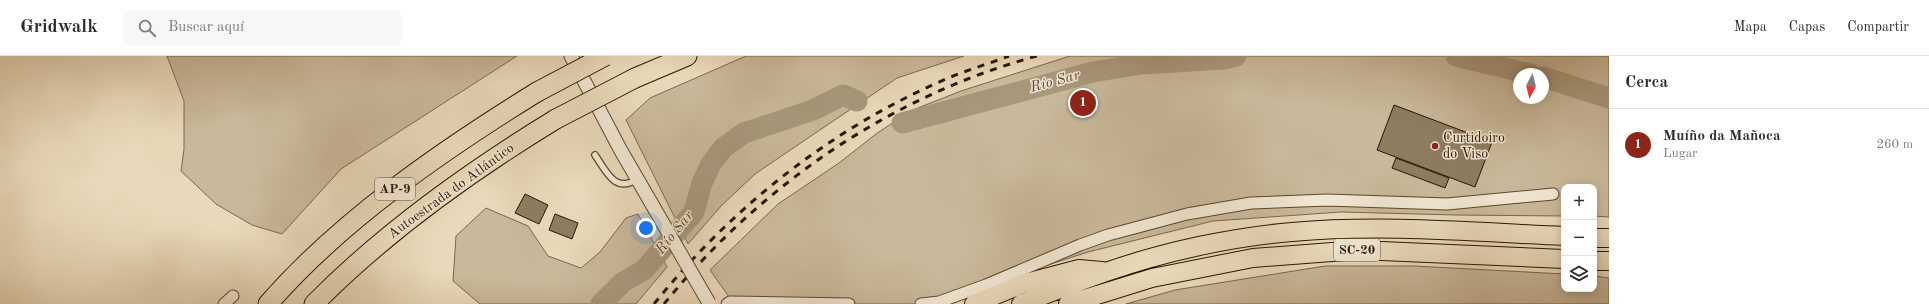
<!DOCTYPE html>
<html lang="es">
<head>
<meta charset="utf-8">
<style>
  body { margin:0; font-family:"Old Standard TT",serif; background:#f7f7f7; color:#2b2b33 }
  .controls { position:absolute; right:12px; bottom:12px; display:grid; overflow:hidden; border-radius:8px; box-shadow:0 2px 10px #0003 }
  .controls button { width:36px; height:36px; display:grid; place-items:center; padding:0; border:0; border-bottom:1px solid #e1e1e2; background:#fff; color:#2b2b33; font:20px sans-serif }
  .compass { position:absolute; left:1513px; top:12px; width:36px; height:36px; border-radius:50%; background:#fff; box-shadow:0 2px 10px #0003; rotate:187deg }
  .you { position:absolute; left:646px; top:172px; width:14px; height:14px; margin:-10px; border:3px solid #fff; border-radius:50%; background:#1a73e8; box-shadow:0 0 0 6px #1a73e833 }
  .badge { display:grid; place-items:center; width:26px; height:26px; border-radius:50%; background:#8f2418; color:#fff; font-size:13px; font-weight:700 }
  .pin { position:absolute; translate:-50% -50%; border:2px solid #fff; box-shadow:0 1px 4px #0006 }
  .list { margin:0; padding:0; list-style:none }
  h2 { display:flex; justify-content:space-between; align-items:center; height:52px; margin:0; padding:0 16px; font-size:17px }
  h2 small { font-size:13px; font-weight:400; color:#7c7c81 }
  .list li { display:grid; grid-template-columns:26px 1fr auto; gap:12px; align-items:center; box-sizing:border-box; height:72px; padding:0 16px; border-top:1px solid #e1e1e2 }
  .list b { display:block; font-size:15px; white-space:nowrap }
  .list p { margin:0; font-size:13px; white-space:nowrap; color:#7c7c81 }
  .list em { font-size:13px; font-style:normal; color:#7c7c81 }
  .icon { flex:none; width:22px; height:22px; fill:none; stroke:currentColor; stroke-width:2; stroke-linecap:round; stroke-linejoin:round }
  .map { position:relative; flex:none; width:1609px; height:248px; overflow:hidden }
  header { display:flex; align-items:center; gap:24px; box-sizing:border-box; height:56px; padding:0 20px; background:#fff; border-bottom:1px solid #e1e1e2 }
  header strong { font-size:19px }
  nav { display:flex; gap:22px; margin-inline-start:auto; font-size:14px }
  .search { width:280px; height:36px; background:#f7f7f7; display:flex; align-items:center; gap:10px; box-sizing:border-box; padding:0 14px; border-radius:8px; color:#7c7c81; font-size:15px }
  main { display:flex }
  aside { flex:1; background:#fff }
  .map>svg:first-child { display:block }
  .green { fill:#c9b89a; stroke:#7a684d; fill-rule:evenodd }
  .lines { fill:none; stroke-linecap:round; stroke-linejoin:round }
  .river { stroke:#a8977b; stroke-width:21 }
  .building { fill:#8d7c61; stroke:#2a1700 }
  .service-casing { stroke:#5a482e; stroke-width:8 }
  .minor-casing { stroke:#5a482e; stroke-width:13 }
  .tertiary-casing { stroke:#5a482e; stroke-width:15 }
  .trunk-casing { stroke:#2a1700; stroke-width:20 }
  .motorway-casing { stroke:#2a1700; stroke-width:21 }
  .service { stroke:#f1e6d2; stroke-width:5.5 }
  .minor { stroke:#f1e6d2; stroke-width:11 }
  .tertiary { stroke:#f1e6d2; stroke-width:13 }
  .trunk { stroke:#e9d9ba; stroke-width:18 }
  .motorway { stroke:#e9d9ba; stroke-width:19 }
  .rail { stroke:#2a1700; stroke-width:3; stroke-dasharray:7 7; stroke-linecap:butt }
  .tertiary-bridge-casing { stroke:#5a482e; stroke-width:15; stroke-linecap:butt }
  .motorway-bridge-casing { stroke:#2a1700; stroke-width:21; stroke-linecap:butt }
  .tertiary-bridge { stroke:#f1e6d2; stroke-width:13 }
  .motorway-bridge { stroke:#e9d9ba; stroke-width:19 }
  .poi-dot { fill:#8f2418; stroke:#f1e6d2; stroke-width:1.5 }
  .labels { text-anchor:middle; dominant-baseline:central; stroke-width:3; stroke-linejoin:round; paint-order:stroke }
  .shield { fill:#f1e6d2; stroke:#66553f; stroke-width:1 }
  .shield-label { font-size:13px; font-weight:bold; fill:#2a1700 }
  .poi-label { font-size:14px; fill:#2a1700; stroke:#f1e6d2; text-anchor:start }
  .street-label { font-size:14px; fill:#2a1700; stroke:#f1e6d2 }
  .water-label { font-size:15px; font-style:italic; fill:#5c4a31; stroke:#f1e6d2 }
</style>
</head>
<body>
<header>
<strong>Gridwalk</strong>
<div class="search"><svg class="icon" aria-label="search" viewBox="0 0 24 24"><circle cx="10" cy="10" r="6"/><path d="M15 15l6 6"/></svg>Buscar aquí</div>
<nav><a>Mapa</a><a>Capas</a><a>Compartir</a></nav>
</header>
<main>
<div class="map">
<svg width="1609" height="248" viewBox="0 0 1609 248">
  <rect width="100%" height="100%" fill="#e9d9ba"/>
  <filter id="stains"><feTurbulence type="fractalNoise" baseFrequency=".005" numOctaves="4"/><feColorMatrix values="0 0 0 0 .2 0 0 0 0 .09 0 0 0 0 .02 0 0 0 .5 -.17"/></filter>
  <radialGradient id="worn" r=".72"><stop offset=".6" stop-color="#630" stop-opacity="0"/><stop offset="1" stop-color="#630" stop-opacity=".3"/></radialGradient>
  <path class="green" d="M167 0H517L341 113 282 178 252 169 216 148 181 115 184 93V45Z
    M746 0H964L897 22 814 78 755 118 721 150 688 188 626 64 650 42Z
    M1070 0H1609V161L1594 160V131H1564V160L1455 159 1341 156 1213 165 1088 196 927 248H734L710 214 778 148 839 107 876 78 910 55 961 35ZM1519 18H1543V42H1519Z
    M486 152 528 170 548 200 581 212 600 196 626 162 638 158 667 211 636 248H480L453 225 456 180Z
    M1325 210H1414L1564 218V233H1594V220L1609 222V248H1126L1175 234Z"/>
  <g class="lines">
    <path class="river" d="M1456 0 1530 18
      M1543 21 1609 42
      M902 67 1093 16 1142 8 1224 3 1236 0
      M601 248 623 226 644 214 694 156 702 127 711 108 723 92 744 77 813 54 843 39 857 45"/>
  </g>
  <path class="building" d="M1086 36 1093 54 1081 58 1074 40Z
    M1394 49 1492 86 1475 131 1377 94Z
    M1396 102 1449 122 1445 132 1392 112Z
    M525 138 548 149 539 168 515 157Z
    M555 158 578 167 572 183 549 174Z"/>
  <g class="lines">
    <defs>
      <path id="service" d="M595 99C606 115 615 138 637 123"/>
      <path id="minor" d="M224 248 233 240
        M727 248 730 246 849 248
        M921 248 939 246 986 229 1080 189 1108 179 1187 158 1251 147 1327 144 1447 148 1553 138"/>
      <path id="tertiary" d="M571 0 620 93 653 150"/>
      <path id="trunk" d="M1594 182H1609
        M1594 205H1609
        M974 248 1022 228 1079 213 1102 215
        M1021 248C1049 237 1077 226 1106 216 1163 196 1231 181 1292 176 1382 168 1473 176 1564 180
        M1068 248 1152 222 1253 202 1358 194 1564 203"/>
      <path id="motorway" d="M635 22 687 0
        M268 248C341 164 443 94 537 36
        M314 248C386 175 469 116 556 63"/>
    </defs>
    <use href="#service" class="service-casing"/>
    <use href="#minor" class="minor-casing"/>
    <use href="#tertiary" class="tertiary-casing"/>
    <use href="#trunk" class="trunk-casing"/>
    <use href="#motorway" class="motorway-casing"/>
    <use href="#service" class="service"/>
    <use href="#minor" class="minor"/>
    <use href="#tertiary" class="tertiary"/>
    <use href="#trunk" class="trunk"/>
    <use href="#motorway" class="motorway"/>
    <path class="rail" d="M654 248C732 151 832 72 946 23 967 14 988 8 1009 0
      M664 248C760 130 890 40 1037 0"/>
    <defs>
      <path id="tertiary-bridge" d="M653 150 709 247"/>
      <path id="motorway-bridge" d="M537 36 605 0
        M556 63 635 22"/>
    </defs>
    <use href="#tertiary-bridge" class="tertiary-bridge-casing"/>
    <use href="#motorway-bridge" class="motorway-bridge-casing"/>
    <use href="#tertiary-bridge" class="tertiary-bridge"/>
    <use href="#motorway-bridge" class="motorway-bridge"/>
  </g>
  <circle class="poi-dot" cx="1435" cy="90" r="4"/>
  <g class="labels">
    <g class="shield">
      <rect x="375" y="122" width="40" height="22" rx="3"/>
      <rect x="1334" y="183" width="46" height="22" rx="3"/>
    </g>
    <g class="shield-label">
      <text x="395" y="133">AP-9</text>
      <text x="1357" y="194">SC-20</text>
    </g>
    <g class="poi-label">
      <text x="1443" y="82">Curtidoiro<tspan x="1443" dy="16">do Viso</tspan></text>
    </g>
    <g class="street-label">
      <text transform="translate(451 135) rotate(-36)">Autoestrada do Atlántico</text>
    </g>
    <g class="water-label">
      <text transform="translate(1055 26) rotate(-15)">Río Sar</text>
      <text transform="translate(675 177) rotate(-51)">Río Sar</text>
    </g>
  </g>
  <rect width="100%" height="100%" filter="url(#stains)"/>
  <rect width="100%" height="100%" fill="url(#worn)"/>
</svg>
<div class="controls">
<button>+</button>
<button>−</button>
<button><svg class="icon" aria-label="layers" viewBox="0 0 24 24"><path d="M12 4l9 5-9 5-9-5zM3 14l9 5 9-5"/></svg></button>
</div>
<svg class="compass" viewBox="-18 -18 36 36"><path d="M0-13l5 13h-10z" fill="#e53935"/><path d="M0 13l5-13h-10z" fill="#7c7c81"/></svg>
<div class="you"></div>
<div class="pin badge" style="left:1083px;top:47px">1</div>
</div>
<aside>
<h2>Cerca<small></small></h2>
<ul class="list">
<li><span class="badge">1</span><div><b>Muíño da Mañoca</b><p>Lugar</p></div><em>260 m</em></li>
</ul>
</aside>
</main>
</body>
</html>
